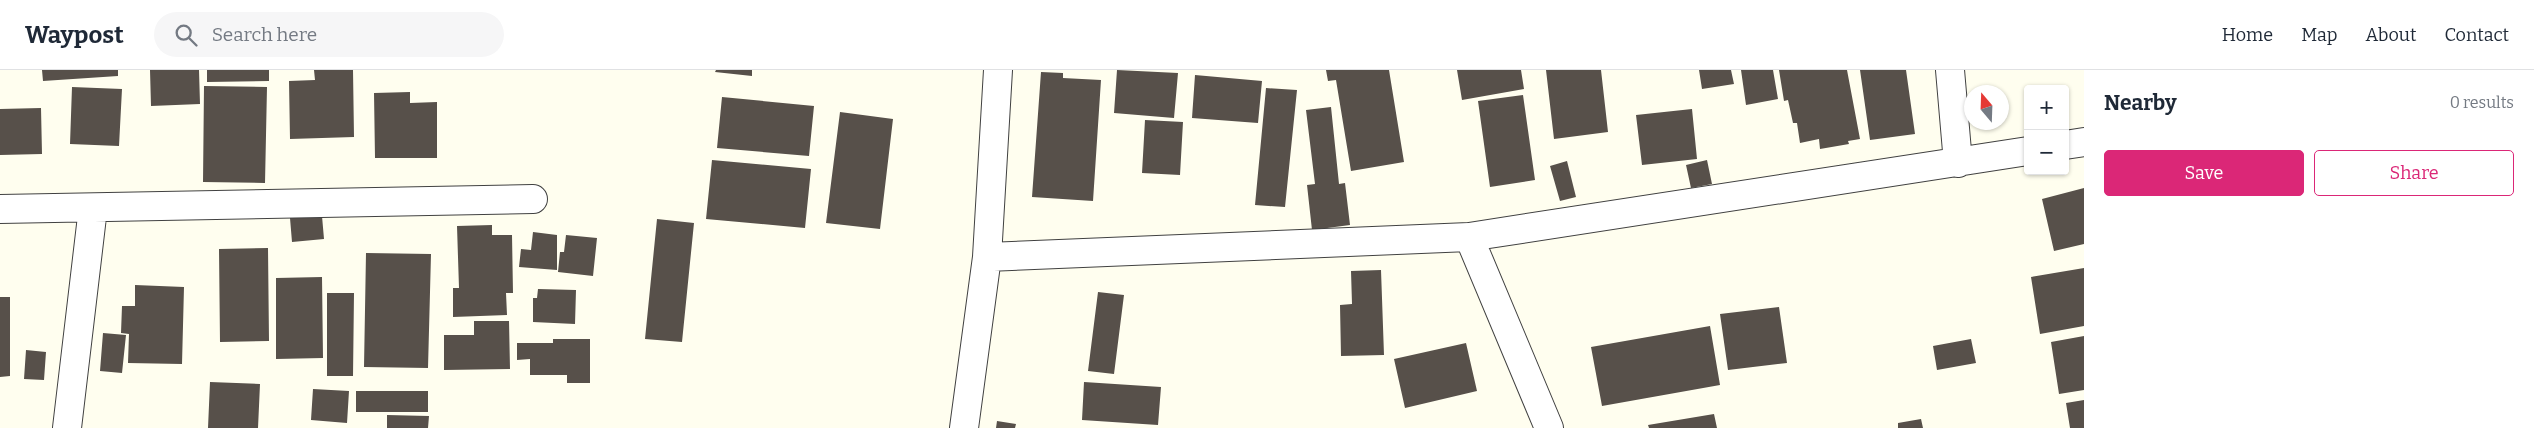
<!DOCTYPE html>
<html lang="en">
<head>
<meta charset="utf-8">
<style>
  body { margin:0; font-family:Bitter,serif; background:#f6f6f7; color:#1f2937 }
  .controls { position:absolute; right:15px; top:15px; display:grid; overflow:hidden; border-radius:5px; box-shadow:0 1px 4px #0004 }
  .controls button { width:45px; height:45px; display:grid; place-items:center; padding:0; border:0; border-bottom:1px solid #e0e1e3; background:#fff; color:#1f2937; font:25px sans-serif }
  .compass { position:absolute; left:1964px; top:15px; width:45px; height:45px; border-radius:50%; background:#fff; box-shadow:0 1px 4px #0004; rotate:341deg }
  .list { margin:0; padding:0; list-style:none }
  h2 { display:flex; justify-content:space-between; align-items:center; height:65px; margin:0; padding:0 20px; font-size:21px }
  h2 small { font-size:16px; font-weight:400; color:#747a83 }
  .actions { display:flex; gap:10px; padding:15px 20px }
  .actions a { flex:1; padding:11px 0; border:1px solid #db2777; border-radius:5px; text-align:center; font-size:18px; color:#db2777 }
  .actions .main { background:#db2777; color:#fff }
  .icon { flex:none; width:28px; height:28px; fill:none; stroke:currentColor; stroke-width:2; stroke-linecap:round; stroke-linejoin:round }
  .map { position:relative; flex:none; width:2084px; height:358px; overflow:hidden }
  header { display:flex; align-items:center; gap:30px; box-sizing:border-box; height:70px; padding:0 25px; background:#fff; border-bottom:1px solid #e0e1e3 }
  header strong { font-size:24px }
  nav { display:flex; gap:28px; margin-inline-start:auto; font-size:18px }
  .search { width:350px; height:45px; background:#f6f6f7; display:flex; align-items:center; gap:12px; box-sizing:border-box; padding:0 18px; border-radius:28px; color:#747a83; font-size:19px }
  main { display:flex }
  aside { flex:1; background:#fff }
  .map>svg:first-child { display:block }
  .building { fill:#57504a }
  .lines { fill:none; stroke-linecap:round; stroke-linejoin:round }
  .street-casing { stroke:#414141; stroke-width:30 }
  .street { stroke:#fff; stroke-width:28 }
</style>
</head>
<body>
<header>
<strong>Waypost</strong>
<div class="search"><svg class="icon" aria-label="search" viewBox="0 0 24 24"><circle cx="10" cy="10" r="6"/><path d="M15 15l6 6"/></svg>Search here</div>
<nav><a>Home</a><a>Map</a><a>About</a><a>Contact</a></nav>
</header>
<main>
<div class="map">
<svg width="2084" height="358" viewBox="0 0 2084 358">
  <rect width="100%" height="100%" fill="#fffeef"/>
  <path class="building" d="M42 0H118V6L43 11Z
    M150 0H199L200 34 151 36Z
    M207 0H269V11L207 12Z
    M314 0H353L354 67 290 69 289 11 315 10Z
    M716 0H752V6L715 2Z
    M1117 0 1178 3 1174 48 1114 43Z
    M1326 0H1389L1404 92 1351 101 1336 10 1328 11Z
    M1457 0H1521L1524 19 1462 30Z
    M1546 0H1601L1608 62 1554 69Z
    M1699 0H1731L1734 14 1702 19Z
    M1741 0H1773L1778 29 1746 35Z
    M1779 0H1847L1860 69 1848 71 1849 74 1820 79 1819 69 1800 73 1797 53H1793L1788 30 1784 31Z
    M1860 0H1906L1915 64 1870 70Z
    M1041 2 1063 3V8L1101 10 1093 131 1032 127Z
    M1195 5 1262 11 1258 53 1192 48Z
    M204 16 267 17 265 113 203 112Z
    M72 17 122 19 119 76 70 74Z
    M1266 18 1297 20 1285 137 1255 135Z
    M410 22V33L437 32V88H375L374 23Z
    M1523 25 1535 110 1490 117 1478 31Z
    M722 27 814 36 809 86 717 78Z
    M1331 37 1339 114 1345 113 1350 155 1312 160 1307 115 1315 114 1306 40Z
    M41 38 42 84 0 85V39Z
    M1692 39 1697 89 1642 95 1636 45Z
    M840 42 893 49 880 159 826 153Z
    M1145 50 1183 52 1180 105 1142 103Z
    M712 90 811 99 805 158 706 149Z
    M1707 90 1712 114 1691 118 1686 95Z
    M1567 91 1576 127 1560 131 1550 96Z
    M2084 118V174L2054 181 2042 129Z
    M322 146 324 169 292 172 290 148Z
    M657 149 694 153 682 272 645 269Z
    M492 155V165H512L513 223H506L507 245 453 247V218H459L457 156Z
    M533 162 557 165V200L519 197 521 179 531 180Z
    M566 165 597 168 593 206 558 202 560 182H564Z
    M268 178 269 271 220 272 219 179Z
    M366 183 431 184 428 298 364 297Z
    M2084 198V256L2040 264 2031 207Z
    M1381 200 1384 285 1341 286 1340 235 1352 234 1351 201Z
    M322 207 323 288 276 289V208Z
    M135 215 184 217 182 294 128 293 129 264 121 263 122 236H135Z
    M538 219 576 220 575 254 533 252V228H537Z
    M1098 222 1124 225 1114 304 1088 301Z
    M327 223H354L353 306H327Z
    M0 227H10V306L0 307Z
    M1779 237 1787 293 1728 300 1720 244Z
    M474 251H509L510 299 444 300V265H474Z
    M1710 256 1720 315 1602 336 1591 277Z
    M103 263 126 265 122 303 100 301Z
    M2084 266V320L2059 324 2051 272Z
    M553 269H590V313H567V305H530V289L517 290V273H553Z
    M1971 269 1976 293 1937 300 1933 276Z
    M1466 273 1477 321 1405 338 1394 289Z
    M26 280 46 282 44 310 24 309Z
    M210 312 260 314 258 358H208Z
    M1084 312 1161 317 1158 355 1082 350Z
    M313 319 349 321 347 353 311 350Z
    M356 321H428V342H356Z
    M2084 330V358H2070L2066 333Z
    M1714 344 1717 358H1649L1648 355Z
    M387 345 429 346 428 358H387Z
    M1921 349 1923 358H1898V353Z
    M997 351 1016 354 1015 358H996Z"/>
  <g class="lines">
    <defs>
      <path id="street" d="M1950 0 1958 93
        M2065 75 2084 72
        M0 139 533 129
        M987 187 1469 167
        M67 358 93 138
        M964 358 987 187 998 0
        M1549 358 1469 167 2028 81"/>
    </defs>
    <use href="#street" class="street-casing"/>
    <use href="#street" class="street"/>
  </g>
</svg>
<div class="controls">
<button>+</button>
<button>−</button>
</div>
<svg class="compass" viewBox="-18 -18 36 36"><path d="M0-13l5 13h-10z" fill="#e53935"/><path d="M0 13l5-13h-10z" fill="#747a83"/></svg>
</div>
<aside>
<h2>Nearby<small>0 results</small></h2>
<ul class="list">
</ul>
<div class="actions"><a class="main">Save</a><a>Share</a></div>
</aside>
</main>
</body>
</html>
